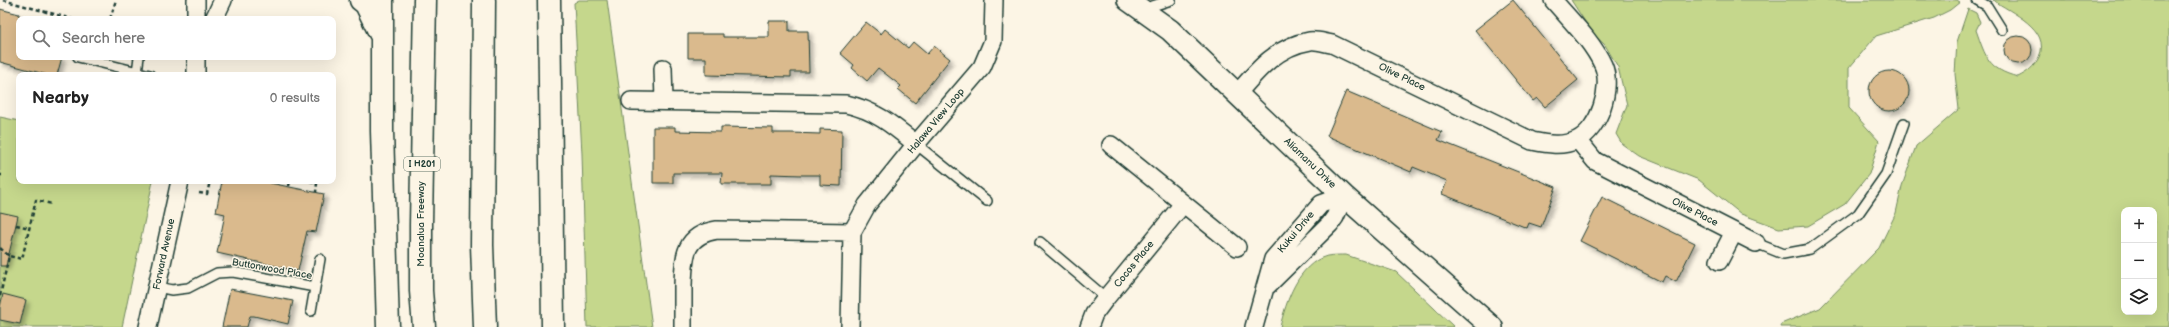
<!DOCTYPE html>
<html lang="en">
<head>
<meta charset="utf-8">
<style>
  body { margin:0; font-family:"Balsamiq Sans",sans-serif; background:#f6f6f6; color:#222 }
  .controls { position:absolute; right:12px; bottom:12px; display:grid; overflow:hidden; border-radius:8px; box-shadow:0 4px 16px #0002 }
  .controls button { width:36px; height:36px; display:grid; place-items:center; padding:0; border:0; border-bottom:1px solid #e0e0e0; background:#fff; color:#222; font:20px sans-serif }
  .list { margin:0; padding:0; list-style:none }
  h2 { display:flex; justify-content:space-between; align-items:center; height:52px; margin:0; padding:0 16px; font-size:17px }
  h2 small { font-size:13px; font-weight:400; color:#767676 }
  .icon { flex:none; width:22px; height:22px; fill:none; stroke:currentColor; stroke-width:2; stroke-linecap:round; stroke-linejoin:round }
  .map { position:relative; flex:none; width:2169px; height:327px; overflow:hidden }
  .search { position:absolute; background:#fff; box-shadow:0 4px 16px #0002; left:16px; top:16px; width:320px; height:44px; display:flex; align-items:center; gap:10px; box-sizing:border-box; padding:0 14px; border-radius:8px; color:#767676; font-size:15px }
  .panel { position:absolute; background:#fff; box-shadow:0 4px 16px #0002; left:16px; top:72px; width:320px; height:112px; border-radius:8px }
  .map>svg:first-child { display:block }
  .green { fill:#c5d78c; stroke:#728a60; fill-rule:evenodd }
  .building { fill:#daba8d; stroke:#1f3d34; filter:url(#shadow) }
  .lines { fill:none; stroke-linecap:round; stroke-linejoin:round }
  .service-casing { stroke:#1f3d34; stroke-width:12 }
  .minor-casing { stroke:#1f3d34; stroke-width:20 }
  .tertiary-casing { stroke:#1f3d34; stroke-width:24 }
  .motorway-casing { stroke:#1f3d34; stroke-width:25 }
  .path { stroke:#1f3d34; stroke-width:2.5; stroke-dasharray:4 3; stroke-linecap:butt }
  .service { stroke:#fcf5e5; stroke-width:9 }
  .minor { stroke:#fcf5e5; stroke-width:17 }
  .tertiary { stroke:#fcf5e5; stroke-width:21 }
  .motorway { stroke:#fcf5e5; stroke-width:22 }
  .labels { text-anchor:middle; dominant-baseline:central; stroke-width:3; stroke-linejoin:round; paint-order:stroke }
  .shield { fill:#fcf5e5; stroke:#617469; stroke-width:1 }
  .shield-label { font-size:9px; font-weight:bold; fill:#1f3d34 }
  .street-label { font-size:10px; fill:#1f3d34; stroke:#fcf5e5 }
</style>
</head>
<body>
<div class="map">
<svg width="2169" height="327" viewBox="0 0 2169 327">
  <defs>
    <filter id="shadow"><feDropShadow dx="3.5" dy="3.5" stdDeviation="2" flood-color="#0004"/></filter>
  </defs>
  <rect width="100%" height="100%" fill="#fcf5e5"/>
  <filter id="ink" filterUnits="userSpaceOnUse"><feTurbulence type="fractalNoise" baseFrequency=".025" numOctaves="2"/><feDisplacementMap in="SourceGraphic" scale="8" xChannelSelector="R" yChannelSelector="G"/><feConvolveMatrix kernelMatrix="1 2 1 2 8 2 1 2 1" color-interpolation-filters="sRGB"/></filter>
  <g filter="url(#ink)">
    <path class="green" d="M579 0H607L652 327H587L582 154 574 3Z
      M1571 0H1957L1960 2 1950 10 1934 18 1876 36 1849 68V108L1879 141 1869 174 1845 204 1808 226 1779 228 1741 214 1699 180 1639 156 1622 144 1616 134 1627 105 1618 67 1605 45 1593 34Z
      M1993 0H2169V327H1780L1781 324 1820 308 1879 248 1896 213 1902 186 1916 146 1959 109 1955 74 1957 42 1968 9 1976 13 1980 22 1976 30C1986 58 1988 69 2018 77 2028 72 2034 67 2039 57 2052 29 2010 12 1993 0ZM2124 210H2154V312H2124Z
      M0 117 19 121V181H153L122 327H0Z
      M1346 255 1396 272 1454 327H1280C1286 302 1298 264 1327 256 1333 255 1340 255 1346 255Z"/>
    <path class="building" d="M1513 0 1578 80 1545 107 1537 98 1533 101 1475 30Z
      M0 9 19 14V57H62L57 75H48L0 62Z
      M769 21H789V31H808L809 72H791V77L706 75V58H688V34H723V37H769Z
      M866 22 881 34 885 29 908 48 913 42 927 54 934 46 950 59 915 103 898 89 901 86 878 68 867 81 852 68 854 65 840 53Z
      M2004 50a14 14 0 1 1 28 0a14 14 0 1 1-28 0Z
      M1869 91a20 20 0 1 1 40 0a20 20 0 1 1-40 0Z
      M1346 91 1442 132 1438 140 1556 187 1541 227 1529 223 1527 228 1442 194 1447 181 1413 167 1411 172 1327 136Z
      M653 127H675V131L721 132V127L773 128V133H791L820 134V129L842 130 841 186 820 185V175H802L771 174V184H721L722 173H673V183H653Z
      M222 181H270V183L324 194 316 232 307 231 298 271 217 253 225 214 216 212Z
      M1602 197 1695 243 1676 282 1665 276 1662 282 1580 241Z
      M0 212 18 216 6 266H0Z
      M230 289 293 301 288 324 254 316H250L247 327H222Z
      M3 294 26 300 20 324 0 320V307Z"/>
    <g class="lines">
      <defs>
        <path id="service" d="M1977 0 1987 6 2002 30
          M1143 9 1171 0
          M78 57 150 75
          M137 72 139 57
          M916 144 987 201
          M1040 242 1106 298
          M1756 243 1783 254 1810 249 1858 214 1886 174 1904 123
          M157 287 172 290 188 288 217 273 233 272 315 287
          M311 311 320 259"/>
        <path id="minor" d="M196 19V0
          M214 19 223 0
          M196 57V75
          M663 68 664 101
          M1238 93C1258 69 1278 46 1310 41 1317 40 1325 43 1332 44L1532 141C1547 144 1562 147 1577 140 1599 130 1613 87 1603 65 1592 41 1571 21 1553 0
          M631 101 846 104C875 110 894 126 916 144
          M1578 140 1595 161 1756 243
          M1111 145 1237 247
          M1719 261 1734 232
          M1265 288 1330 224 1335 217 1344 196
          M148 327 180 181
          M683 327C683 313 683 300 683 286 684 258 683 235 717 230L852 232
          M850 327 852 232 867 205 916 144 982 67 993 41 994 0
          M1089 327 1094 314 1106 298 1183 204
          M1254 327 1273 259 1321 204 1344 196"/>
        <path id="tertiary" d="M1128 0 1170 30 1344 196 1492 327"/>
        <path id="motorway" d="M361 0 366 4 380 33
          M382 0V131L388 327
          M484 0 482 245 485 327
          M549 0 553 327
          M424 327 421 291V224L425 0"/>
      </defs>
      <use href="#service" class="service-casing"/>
      <use href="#minor" class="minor-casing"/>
      <use href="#tertiary" class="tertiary-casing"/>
      <use href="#motorway" class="motorway-casing"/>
      <path class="path" d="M3 0 72 19
        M110 19 116 0
        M0 175H2
        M310 181 317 183 316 192
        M289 186 290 181
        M199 193 207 194 210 181
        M16 225 30 228
        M0 248 9 256
        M0 296 9 256 22 259 36 200 52 204"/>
      <use href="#service" class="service"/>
      <use href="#minor" class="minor"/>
      <use href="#tertiary" class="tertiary"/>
      <use href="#motorway" class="motorway"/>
    </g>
  </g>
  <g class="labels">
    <rect class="shield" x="404" y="157" width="36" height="14" rx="3"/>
    <g class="shield-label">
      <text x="422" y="164">I H201</text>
    </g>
    <g class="street-label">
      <text transform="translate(1402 77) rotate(26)">Olive Place</text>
      <text transform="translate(936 121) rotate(-50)">Halawa View Loop</text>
      <text transform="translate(1310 163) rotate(44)">Aliamanu Drive</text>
      <text transform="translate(1695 212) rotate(27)">Olive Place</text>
      <text transform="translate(421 224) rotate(-90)">Moanalua Freeway</text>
      <text transform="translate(1296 232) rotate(-50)">Kukui Drive</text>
      <text transform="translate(164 254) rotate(-78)">Forward Avenue</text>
      <text transform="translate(1134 264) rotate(-51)">Cocos Place</text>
      <text transform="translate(272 269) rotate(10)">Buttonwood Place</text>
    </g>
  </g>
</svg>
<div class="controls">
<button>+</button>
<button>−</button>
<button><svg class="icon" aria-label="layers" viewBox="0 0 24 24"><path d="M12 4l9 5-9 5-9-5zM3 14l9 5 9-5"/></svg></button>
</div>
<div class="search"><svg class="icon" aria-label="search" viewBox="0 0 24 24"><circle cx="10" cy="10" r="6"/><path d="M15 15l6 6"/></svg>Search here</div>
<section class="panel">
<h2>Nearby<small>0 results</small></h2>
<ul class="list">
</ul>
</section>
</div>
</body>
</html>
